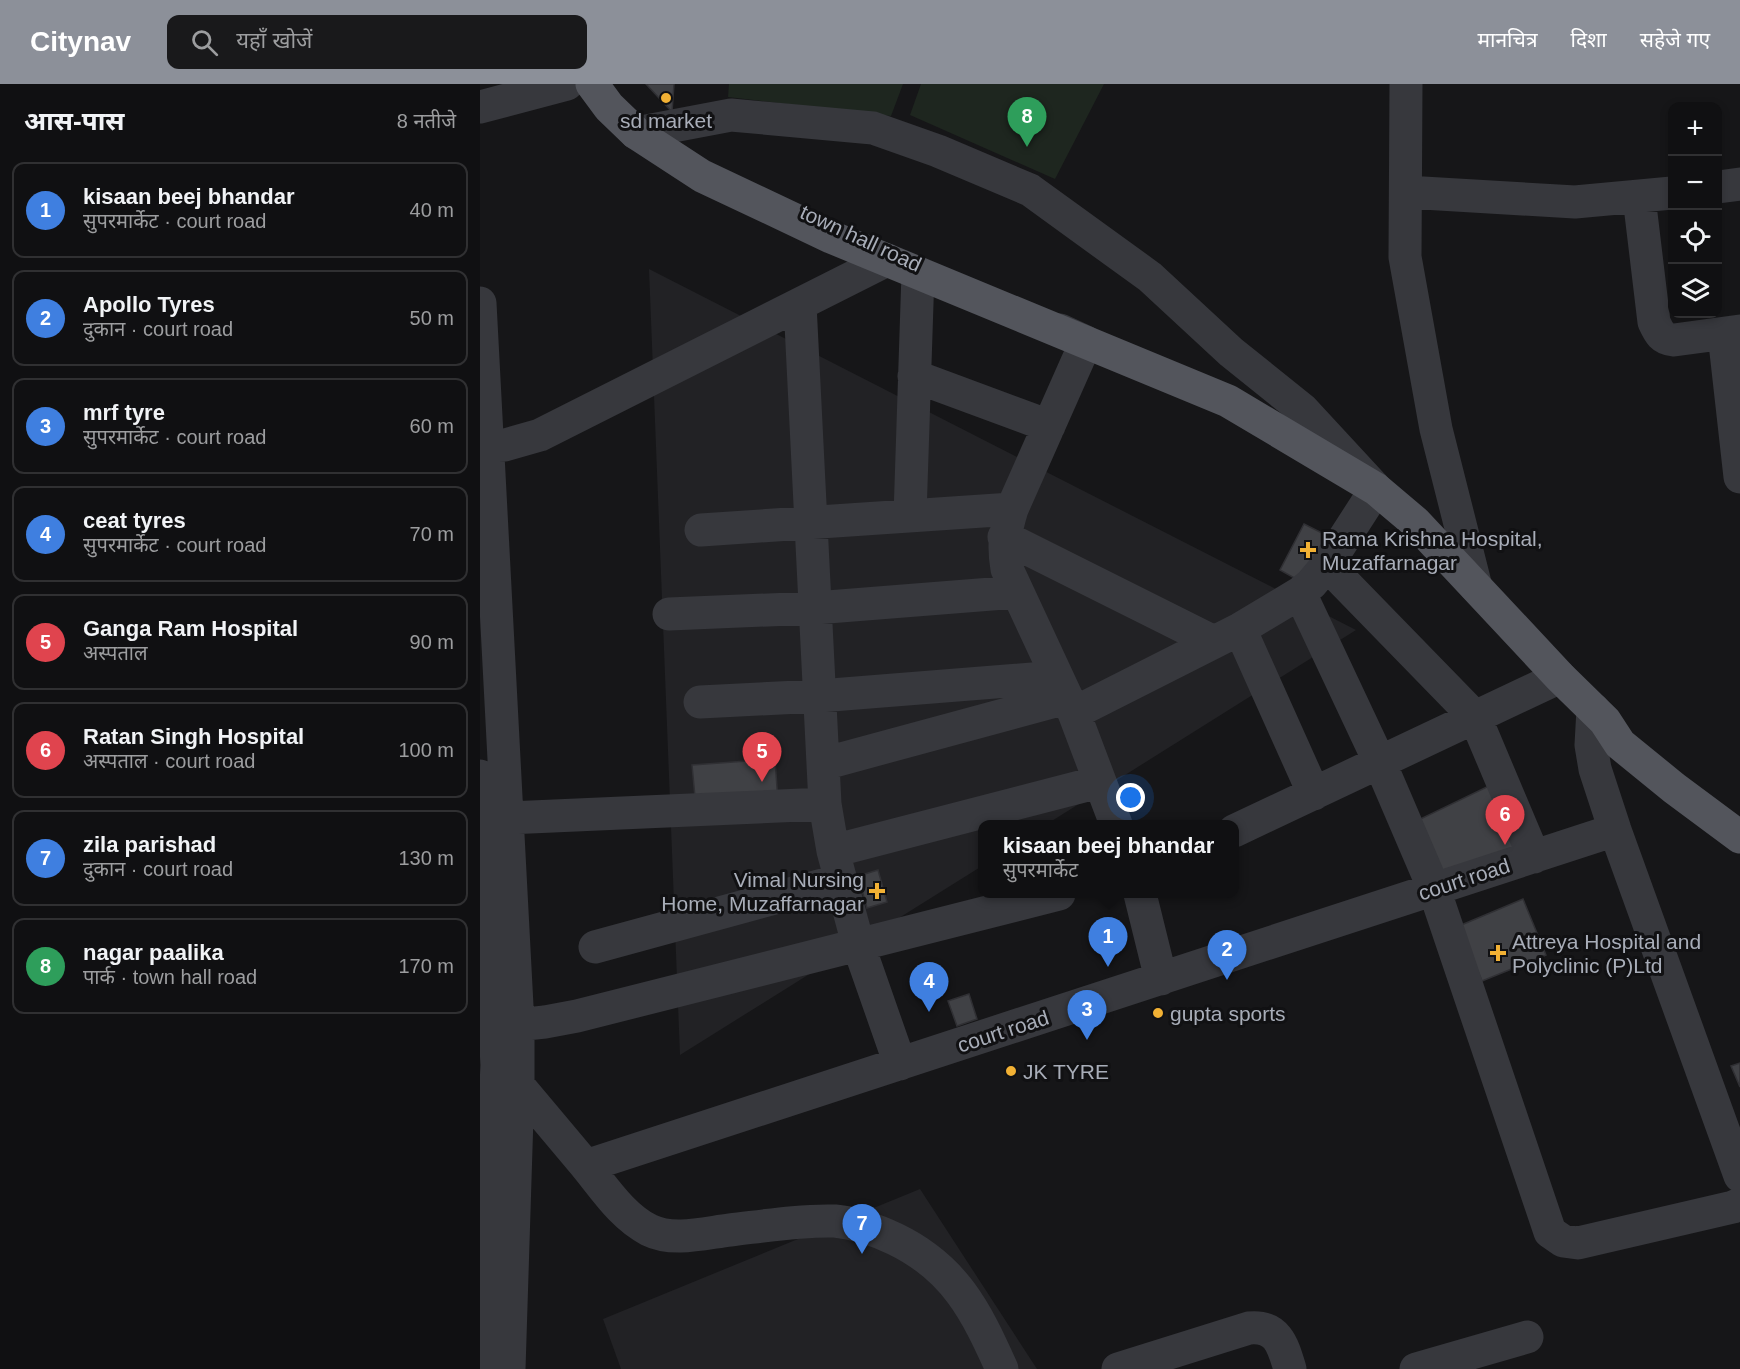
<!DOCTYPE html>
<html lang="hi">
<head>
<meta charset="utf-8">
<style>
  body { margin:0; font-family:Arial,"Noto Sans Devanagari",sans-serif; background:#19191b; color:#f1f3f6 }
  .controls { position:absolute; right:18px; top:18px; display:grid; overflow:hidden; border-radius:12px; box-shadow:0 3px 9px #0003 }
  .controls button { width:54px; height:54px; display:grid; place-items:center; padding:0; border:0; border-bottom:2px solid #303032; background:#101012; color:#f1f3f6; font:30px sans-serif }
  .you { position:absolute; left:651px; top:714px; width:21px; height:21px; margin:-15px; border:4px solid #fff; border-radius:50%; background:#1a73e8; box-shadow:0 0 0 9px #1a73e833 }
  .badge { display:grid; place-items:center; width:39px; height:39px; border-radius:50%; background:#8c9099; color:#fff; font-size:20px; font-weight:700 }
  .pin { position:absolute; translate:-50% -50px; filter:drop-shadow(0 2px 3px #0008) }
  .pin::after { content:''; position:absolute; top:32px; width:21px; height:18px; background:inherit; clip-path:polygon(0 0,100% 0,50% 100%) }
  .popup { position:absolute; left:498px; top:736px; width:261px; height:78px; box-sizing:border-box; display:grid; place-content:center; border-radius:12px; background:#101012; filter:drop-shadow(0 2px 4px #0005); font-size:20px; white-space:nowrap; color:#9c9d9f }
  .popup b { font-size:22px; color:#f1f3f6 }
  .popup::after { content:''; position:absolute; left:50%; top:100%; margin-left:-12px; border:12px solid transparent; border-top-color:#101012 }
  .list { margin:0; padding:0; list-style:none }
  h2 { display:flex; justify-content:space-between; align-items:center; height:78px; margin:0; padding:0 24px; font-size:26px }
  h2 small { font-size:20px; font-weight:400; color:#9c9d9f }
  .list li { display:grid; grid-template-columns:39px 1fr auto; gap:18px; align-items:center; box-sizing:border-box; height:96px; margin:0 12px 12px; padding:0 12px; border:2px solid #303032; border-radius:12px }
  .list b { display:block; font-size:22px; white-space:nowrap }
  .list p { margin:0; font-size:20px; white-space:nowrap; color:#9c9d9f }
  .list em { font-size:20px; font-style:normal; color:#9c9d9f }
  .icon { flex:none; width:33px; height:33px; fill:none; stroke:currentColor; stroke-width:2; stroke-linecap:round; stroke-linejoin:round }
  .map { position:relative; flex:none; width:1260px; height:1285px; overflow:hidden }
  header { display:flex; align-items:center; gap:36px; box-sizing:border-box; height:84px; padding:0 30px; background:#8c9099; color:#fff }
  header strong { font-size:28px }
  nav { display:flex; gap:33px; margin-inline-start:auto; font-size:21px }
  .search { width:420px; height:54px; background:#19191b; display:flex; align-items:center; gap:15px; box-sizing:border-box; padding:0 21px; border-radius:12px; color:#9c9d9f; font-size:22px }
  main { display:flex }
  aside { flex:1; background:#101012 }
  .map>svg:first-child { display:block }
  .built { fill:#222225 }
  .green { fill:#1e261f }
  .building { fill:#404145; stroke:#303034; stroke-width:1.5 }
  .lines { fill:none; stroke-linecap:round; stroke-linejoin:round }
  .minor { stroke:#37383d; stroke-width:33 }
  .major { stroke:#53555c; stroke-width:33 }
  .poi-dot { fill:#f2b134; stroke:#111113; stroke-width:2 }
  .labels { text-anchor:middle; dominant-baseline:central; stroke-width:6; stroke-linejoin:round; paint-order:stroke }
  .poi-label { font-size:21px; fill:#a8adb8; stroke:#111113; text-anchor:start }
  .street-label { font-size:21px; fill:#a8adb8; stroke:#111113 }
</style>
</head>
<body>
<header>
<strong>Citynav</strong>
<div class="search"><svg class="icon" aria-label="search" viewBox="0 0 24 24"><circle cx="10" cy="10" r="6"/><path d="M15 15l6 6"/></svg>यहाँ खोजें</div>
<nav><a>मानचित्र</a><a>दिशा</a><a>सहेजे गए</a></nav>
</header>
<main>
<aside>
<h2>आस-पास<small>8 नतीजे</small></h2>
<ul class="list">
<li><span class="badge" style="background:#3f7fe0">1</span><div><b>kisaan beej bhandar</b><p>सुपरमार्केट · court road</p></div><em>40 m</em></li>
<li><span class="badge" style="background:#3f7fe0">2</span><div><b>Apollo Tyres</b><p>दुकान · court road</p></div><em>50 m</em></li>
<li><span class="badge" style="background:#3f7fe0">3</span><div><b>mrf tyre</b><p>सुपरमार्केट · court road</p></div><em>60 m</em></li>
<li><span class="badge" style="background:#3f7fe0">4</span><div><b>ceat tyres</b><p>सुपरमार्केट · court road</p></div><em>70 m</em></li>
<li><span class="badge" style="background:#e0444e">5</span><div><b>Ganga Ram Hospital</b><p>अस्पताल</p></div><em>90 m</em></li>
<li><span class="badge" style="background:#e0444e">6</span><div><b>Ratan Singh Hospital</b><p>अस्पताल · court road</p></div><em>100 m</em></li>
<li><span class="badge" style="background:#3f7fe0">7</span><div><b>zila parishad</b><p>दुकान · court road</p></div><em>130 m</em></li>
<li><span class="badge" style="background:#2e9e5b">8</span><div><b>nagar paalika</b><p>पार्क · town hall road</p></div><em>170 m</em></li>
</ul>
</aside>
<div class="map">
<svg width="1260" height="1285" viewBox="0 0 1260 1285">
  <rect width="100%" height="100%" fill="#161618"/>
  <path class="built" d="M169 185 876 546 567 740H502V782L200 971Z
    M440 1105 557 1285H141L123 1235Z"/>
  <path class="green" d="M249 0H423L411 32 248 13Z
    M441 0H624L575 95 430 31Z"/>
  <path class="building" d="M166 0H194L192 28Z
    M824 440 850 453 825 500 800 486Z
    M295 675 298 718 216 724 212 681Z
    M1013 700 1046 771 959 788 932 739Z
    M398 786 407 818 387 824 378 792Z
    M1043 815 1066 871 1002 897 979 842Z
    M489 910 497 935 477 942 468 917Z
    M1260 979V1003L1251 982Z"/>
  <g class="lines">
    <path class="minor" d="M926 0 925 173 956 345 996 503
      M0 23 87 0
      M156 49 251 31 393 44 458 67 550 106 670 193 751 268 822 325 896 405 847 481 831 500 820 509 760 545 594 629
      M1238 103 1260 100
      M926 108 1095 118 1192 109
      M1159 113 1174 238C1179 249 1182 255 1194 256L1260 247
      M0 219 38 941V1001L29 1285
      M320 220 345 720 353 767 378 860 420 980
      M580 246 606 258 532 425C525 448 523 461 527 485L594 629 636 740
      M1244 250 1260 393
      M434 292 569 342
      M0 362 25 361 60 351 407 176
      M430 432 438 189
      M221 446 532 425
      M524 453 734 558
      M847 481 995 633 1054 773
      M820 509 900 679 954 805 1070 1148 1083 1157 1098 1159 1253 1123 1260 1120
      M189 530 335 524 537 508
      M760 545 834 710
      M220 618 339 612 577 593
      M1113 625 1111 661 1115 685 1135 746 1260 1092
      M343 680 586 614
      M0 692 17 981 8 1165 5 1285
      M6 735 345 720
      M754 747 1080 593
      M353 767 619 698
      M660 810 681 895
      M115 863 361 796
      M17 943 65 938 97 932 579 810
      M17 981 38 1001 106 1082 1135 746
      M106 1082C125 1105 142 1132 169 1146 193 1158 225 1149 250 1146 284 1142 320 1136 355 1137 376 1139 396 1146 415 1155 475 1184 496 1227 522 1285
      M638 1285 769 1244C798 1241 803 1262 810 1285
      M936 1285 1047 1253"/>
    <path class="major" d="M112 0 129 23 156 49 222 92 351 153 748 317 896 405 935 438 1080 593 1125 637 1140 660 1194 704 1260 753"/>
  </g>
  <g class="poi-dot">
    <circle cx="186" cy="14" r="6"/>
    <path d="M825 457h6v6h6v6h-6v6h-6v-6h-6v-6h6z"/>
    <path d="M394 798h6v6h6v6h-6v6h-6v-6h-6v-6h6z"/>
    <path d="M1015 860h6v6h6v6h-6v6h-6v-6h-6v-6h6z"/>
    <circle cx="678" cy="929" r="6"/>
    <circle cx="531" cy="987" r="6"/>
  </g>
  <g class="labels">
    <g class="poi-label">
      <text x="186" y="36" text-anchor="middle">sd market</text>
      <text x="842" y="454">Rama Krishna Hospital,<tspan x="842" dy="24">Muzaffarnagar</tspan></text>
      <text x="384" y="795" text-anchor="end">Vimal Nursing<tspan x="384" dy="24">Home, Muzaffarnagar</tspan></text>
      <text x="1032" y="857">Attreya Hospital and<tspan x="1032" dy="24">Polyclinic (P)Ltd</tspan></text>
      <text x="690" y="929">gupta sports</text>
      <text x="543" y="987">JK TYRE</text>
    </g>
    <g class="street-label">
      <text transform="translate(381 154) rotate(25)">town hall road</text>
      <text transform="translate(984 795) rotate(-18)">court road</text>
      <text transform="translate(523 947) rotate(-18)">court road</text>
    </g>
  </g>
</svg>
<div class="controls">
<button>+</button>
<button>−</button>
<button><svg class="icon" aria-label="locate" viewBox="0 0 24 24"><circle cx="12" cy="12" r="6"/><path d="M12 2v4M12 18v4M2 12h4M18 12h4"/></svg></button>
<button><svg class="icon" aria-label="layers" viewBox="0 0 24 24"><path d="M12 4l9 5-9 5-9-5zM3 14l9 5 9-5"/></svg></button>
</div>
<div class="you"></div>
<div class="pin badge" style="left:628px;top:883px;background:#3f7fe0">1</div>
<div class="popup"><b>kisaan beej bhandar</b>सुपरमार्केट</div>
<div class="pin badge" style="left:747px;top:896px;background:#3f7fe0">2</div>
<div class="pin badge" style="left:607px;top:956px;background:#3f7fe0">3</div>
<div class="pin badge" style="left:449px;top:928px;background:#3f7fe0">4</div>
<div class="pin badge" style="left:282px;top:698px;background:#e0444e">5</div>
<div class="pin badge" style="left:1025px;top:761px;background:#e0444e">6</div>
<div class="pin badge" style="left:382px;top:1170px;background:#3f7fe0">7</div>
<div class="pin badge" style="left:547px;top:63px;background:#2e9e5b">8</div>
</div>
</main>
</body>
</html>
